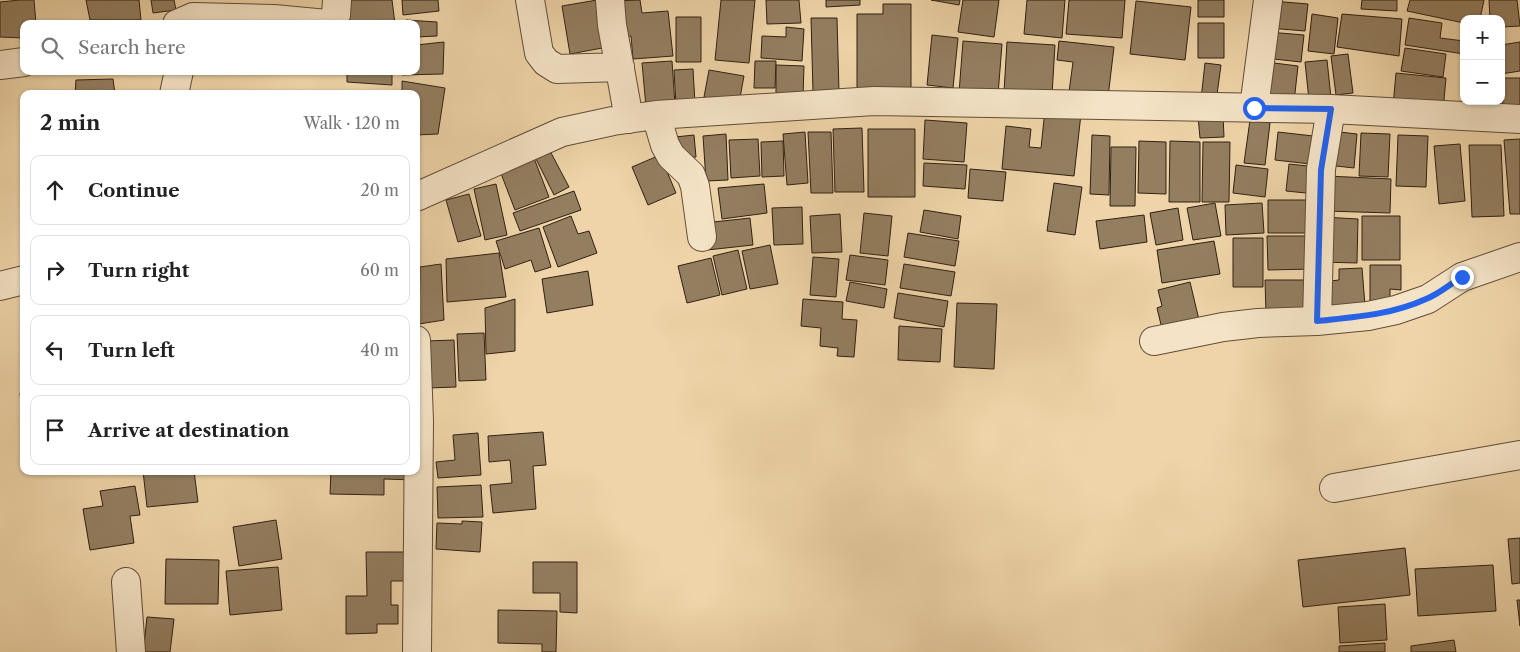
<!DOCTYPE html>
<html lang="en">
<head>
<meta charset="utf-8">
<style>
  body { margin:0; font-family:"Libre Caslon Text",serif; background:#f2f2f2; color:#222 }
  .controls { position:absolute; right:15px; top:15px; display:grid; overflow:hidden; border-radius:10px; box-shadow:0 1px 4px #0004 }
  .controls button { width:45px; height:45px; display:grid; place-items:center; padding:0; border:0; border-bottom:1px solid #e0e0e0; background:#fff; color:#222; font:25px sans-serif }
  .stop { position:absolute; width:15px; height:15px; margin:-11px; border:4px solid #2563eb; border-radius:50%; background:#fff }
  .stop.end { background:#2563eb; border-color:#fff; box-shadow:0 1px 5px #0008 }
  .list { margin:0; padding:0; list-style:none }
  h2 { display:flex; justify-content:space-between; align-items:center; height:65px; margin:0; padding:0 20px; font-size:21px }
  h2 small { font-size:16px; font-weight:400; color:#767676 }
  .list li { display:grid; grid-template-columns:32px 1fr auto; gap:15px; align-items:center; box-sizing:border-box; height:70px; margin:0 10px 10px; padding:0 10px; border:1px solid #e0e0e0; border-radius:10px }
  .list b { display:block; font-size:19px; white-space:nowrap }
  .list em { font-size:16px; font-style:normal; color:#767676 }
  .icon { flex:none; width:28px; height:28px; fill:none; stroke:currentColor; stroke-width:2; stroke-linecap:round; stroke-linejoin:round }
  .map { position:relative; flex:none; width:1520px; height:652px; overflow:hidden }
  .search { position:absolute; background:#fff; box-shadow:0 1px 4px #0004; left:20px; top:20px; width:400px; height:55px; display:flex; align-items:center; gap:12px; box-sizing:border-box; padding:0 18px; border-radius:10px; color:#767676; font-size:19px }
  .panel { position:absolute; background:#fff; box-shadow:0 1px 4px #0004; left:20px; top:90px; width:400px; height:385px; border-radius:10px }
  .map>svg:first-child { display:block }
  .building { fill:#937e60; stroke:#302013 }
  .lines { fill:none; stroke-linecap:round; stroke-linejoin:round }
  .minor-casing { stroke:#604d38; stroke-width:30 }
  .minor { stroke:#f4e3c6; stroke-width:28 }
  .route { stroke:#2563eb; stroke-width:6 }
</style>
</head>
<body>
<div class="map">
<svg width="1520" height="652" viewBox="0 0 1520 652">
  <rect width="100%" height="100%" fill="#eed4a8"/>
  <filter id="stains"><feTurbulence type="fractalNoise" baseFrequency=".004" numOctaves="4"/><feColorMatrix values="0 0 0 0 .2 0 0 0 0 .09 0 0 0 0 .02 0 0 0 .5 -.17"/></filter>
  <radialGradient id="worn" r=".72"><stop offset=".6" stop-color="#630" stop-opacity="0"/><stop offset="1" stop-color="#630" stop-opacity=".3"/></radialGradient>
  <path class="building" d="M20 0H34L36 24H24V38L0 37V2Z
    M86 0H139L141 20H90Z
    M151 0H174L176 10 153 13Z
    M343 0H392L395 24H342Z
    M402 0H438L439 11 403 15Z
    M597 0 613 46 570 54 562 6Z
    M640 0 642 13 668 11 673 56 633 59 631 36 616 38 613 1Z
    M721 0H755L749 63 715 60Z
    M766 0H799L801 23 767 24Z
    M826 0H860V5L826 7Z
    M931 0H960L959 5Z
    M963 0H999L994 37 958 32Z
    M1027 0H1065L1062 38 1024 34Z
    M1069 0H1125L1122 38 1066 34Z
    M1198 0H1224V17H1198Z
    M1362 0H1397V11L1361 9Z
    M1410 0H1484L1480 19H1464V23L1407 11Z
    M1489 0H1517L1520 26 1501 27V19H1490Z
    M1136 1 1191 7 1185 60 1130 54Z
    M1272 1 1308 4 1305 31 1269 28Z
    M883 4H911V91H857V14H883Z
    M1312 14 1338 18 1334 54 1308 51Z
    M1342 14 1402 19 1399 56 1337 47Z
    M676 17H701V62H676Z
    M811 18H837L839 92H813Z
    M1409 18 1442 23 1440 38 1464 41V54L1405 45Z
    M406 20 437 22V36L416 37V24H406Z
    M1198 23H1224V58H1198Z
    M786 27 804 29 802 61 761 58 762 36 786 37Z
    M1268 32 1304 35 1301 62 1265 58Z
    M932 35 958 38 953 88 927 85Z
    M963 41 1002 44 998 95 959 93Z
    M1059 41 1114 47 1108 97 1069 92 1073 62 1057 60Z
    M444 42 443 74 402 75V71H416V45Z
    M1007 42 1055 45 1052 95 1004 92Z
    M1520 42V71L1501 74V45Z
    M1405 48 1446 54 1443 77 1401 71Z
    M1348 54 1353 93 1336 95 1331 56Z
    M1327 60 1331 98 1309 100 1305 62Z
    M672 61 675 105 646 107 642 63Z
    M755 61H776L775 88H754Z
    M1266 62 1298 66 1294 102 1262 98Z
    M1205 63 1221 65 1216 102 1201 99Z
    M776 65 804 66 803 96 776 95Z
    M693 69 695 104 676 105 674 70Z
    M709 70 744 76 739 103 704 97Z
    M347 71H392V85L347 82Z
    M1396 73 1446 78 1443 111 1393 106Z
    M1502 78H1520V110H1503Z
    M113 79 115 94H75L76 80Z
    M402 81 445 88 438 134 416 135V94H402Z
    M1468 101H1496V112L1467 111Z
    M1045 110 1081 114 1074 176 1002 169 1006 126 1031 129 1029 147 1041 148Z
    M1223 115 1224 137 1200 138 1198 116Z
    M925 120 967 123 964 162 923 159Z
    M1250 120 1270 123 1265 165 1244 163Z
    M862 128 864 192H835L833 129Z
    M868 129H915V197H868Z
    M1331 131 1357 134 1354 168 1327 165Z
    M805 132 808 183 787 185 783 134Z
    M808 132H831L833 193H811Z
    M1278 132 1322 137 1319 165 1275 160Z
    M1361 133 1390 134 1388 177 1359 176Z
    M726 134 728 180 706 181 703 136Z
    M694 135 696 157 677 159 675 137Z
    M1092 135 1110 136 1109 195 1090 194Z
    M1398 135 1428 136 1426 187 1396 186Z
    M758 139 760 176 731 178 729 140Z
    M1520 139V214H1510L1504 140Z
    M783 141 784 176 762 177 761 142Z
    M1139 141 1166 142V194L1138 193Z
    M1170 141 1200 142V202H1169Z
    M1203 142H1230L1229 202H1202Z
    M1460 144 1465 201 1439 204 1434 146Z
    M1469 145H1501L1504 216 1472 217Z
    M1111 147H1136L1135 206H1110Z
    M549 149 569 187 554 195 535 157Z
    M660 155 676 193 648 205 632 167Z
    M534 158 549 197 515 210 500 171Z
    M924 163 967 165 965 189 923 186Z
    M1289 164 1318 167 1316 194 1286 191Z
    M1236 165 1268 169 1265 197 1233 193Z
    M970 169 1006 172 1003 201 968 198Z
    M1327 176 1391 179 1390 213 1326 211Z
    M1054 183 1082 187 1075 235 1047 231Z
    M496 184 507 235 485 240 474 189Z
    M764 184 767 213 722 219 718 188Z
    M574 191 581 210 520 231 513 213Z
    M469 194 481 236 458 242 446 200Z
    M1268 200H1314L1315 233H1268Z
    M1215 203 1221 236 1193 240 1187 208Z
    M1262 203 1264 233 1226 235 1225 205Z
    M802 207 803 244 774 245 772 208Z
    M1178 208 1183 240 1156 245 1150 213Z
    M924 210 961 216 958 239 920 232Z
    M864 213 892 216 888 256 860 253Z
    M840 214 842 252 812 253 810 216Z
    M1144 215 1147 242 1100 249 1096 221Z
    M571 216 578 234 589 231 597 253 558 267 543 227Z
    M1362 216H1400V260H1362Z
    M1322 217 1358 219 1357 263 1320 262Z
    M750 218 753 245 707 250 704 223Z
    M539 228 551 267 535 272 531 260 505 269 496 241Z
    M908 233 959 241 955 266 904 257Z
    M1267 236H1313L1314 269 1268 270Z
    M1233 238H1263V287H1233Z
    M1214 241 1220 274 1162 283 1157 250Z
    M770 245 778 284 750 289 742 251Z
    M738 250 747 289 722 295 713 256Z
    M499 253 506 297 447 302 446 259Z
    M850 255 888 260 885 285 846 280Z
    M813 257 839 259 836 297 810 295Z
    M711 258 720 295 687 303 678 266Z
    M441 264 444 320 419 324 420 267Z
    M904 264 955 272 951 296 900 288Z
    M1370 265H1401V290L1390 289V301H1370Z
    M1362 268 1365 305 1323 308 1321 282 1339 280V269Z
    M588 271 593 305 547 313 542 279Z
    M1265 280H1312V313H1266Z
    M850 282 887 289 884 308 846 301Z
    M1190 282 1200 324 1163 333 1157 308 1162 306 1158 290Z
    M898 293 948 301 944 327 894 318Z
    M515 299V351L486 354 485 308Z
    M803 299 843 302 842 319 857 320 854 357 837 356 838 348 820 346 821 328 801 326Z
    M957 303 997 304 994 369 954 367Z
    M899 326 942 329 940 362 898 360Z
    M484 333 486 380 459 381 457 334Z
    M454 340 456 387 428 388 426 341Z
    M20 393H24V417H23Z
    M543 432 546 465 533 466 536 509 493 513 490 485 512 483 510 460 489 462 488 436Z
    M478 433 481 475 438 478 436 462 455 460 453 435Z
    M143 471H194L198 502 147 507Z
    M331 471H415V480L384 479V495L330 494Z
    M481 485 483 517 438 518 437 487Z
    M135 486 140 515 130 516 134 543 90 550 83 509 103 506 100 491Z
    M276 520 282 559 239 566 233 527Z
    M462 521 482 522 480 552 436 549 437 523 462 524Z
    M1520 538V583L1512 584 1508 539Z
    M1405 548 1410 595 1303 607 1298 560Z
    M366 552H408L409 581H391V605H398V624H377V633L346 634V596H367Z
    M166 559 219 560 218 604H165Z
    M533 562H577V613L560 612V593H533Z
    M1493 565 1496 611 1418 616 1415 569Z
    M278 567 282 610 230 615 226 571Z
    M1517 600H1520V626Z
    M1385 604 1387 640 1340 643 1338 607Z
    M498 610 557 611 556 652H542V644L498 643Z
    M147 617 174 619 170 652H132L144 645Z
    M1454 640 1456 652H1411V646Z
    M1385 643V652H1339V646Z"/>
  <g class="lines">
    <defs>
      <path id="minor" d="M530 0 539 53 546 62 557 69 620 67
        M610 0 612 25 629 119
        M177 24 193 17 274 19 327 24
        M332 24 336 15 337 0
        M0 65 24 62
        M174 94 179 71
        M1254 108 1268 0
        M656 115 665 145 671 156 691 175 695 186 702 237
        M416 197 562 132 613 121 656 115 874 101 1331 109 1520 119
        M0 286 24 280
        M1317 321 1321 169 1331 109
        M416 340 419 421 417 652
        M1154 341 1223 327 1258 323 1317 321 1368 316 1396 310 1428 299 1462 277 1520 257
        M1334 488 1520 455
        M126 582 131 652"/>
    </defs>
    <use href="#minor" class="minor-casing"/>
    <use href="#minor" class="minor"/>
  </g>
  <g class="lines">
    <path class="route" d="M1254 108 1331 109 1321 170 1317 321C1355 317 1391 315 1426 299 1439 294 1450 284 1462 277"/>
  </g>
  <rect width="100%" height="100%" filter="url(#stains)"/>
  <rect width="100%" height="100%" fill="url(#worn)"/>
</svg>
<div class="controls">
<button>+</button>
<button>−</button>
</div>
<div class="stop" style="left:1254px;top:108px"></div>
<div class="stop end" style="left:1462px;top:277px"></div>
<div class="search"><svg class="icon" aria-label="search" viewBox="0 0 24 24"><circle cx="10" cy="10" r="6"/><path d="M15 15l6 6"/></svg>Search here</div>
<section class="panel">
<h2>2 min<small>Walk · 120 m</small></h2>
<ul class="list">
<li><svg class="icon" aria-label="ahead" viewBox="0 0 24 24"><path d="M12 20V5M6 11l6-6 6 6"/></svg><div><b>Continue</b></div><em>20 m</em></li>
<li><svg class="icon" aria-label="right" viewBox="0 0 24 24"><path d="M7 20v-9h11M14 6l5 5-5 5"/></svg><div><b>Turn right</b></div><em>60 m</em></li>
<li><svg class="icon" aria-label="left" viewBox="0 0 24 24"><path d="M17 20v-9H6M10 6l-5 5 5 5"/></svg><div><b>Turn left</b></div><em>40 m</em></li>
<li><svg class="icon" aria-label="arrive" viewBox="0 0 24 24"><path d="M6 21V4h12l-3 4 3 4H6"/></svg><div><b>Arrive at destination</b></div></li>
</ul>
</section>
</div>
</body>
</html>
